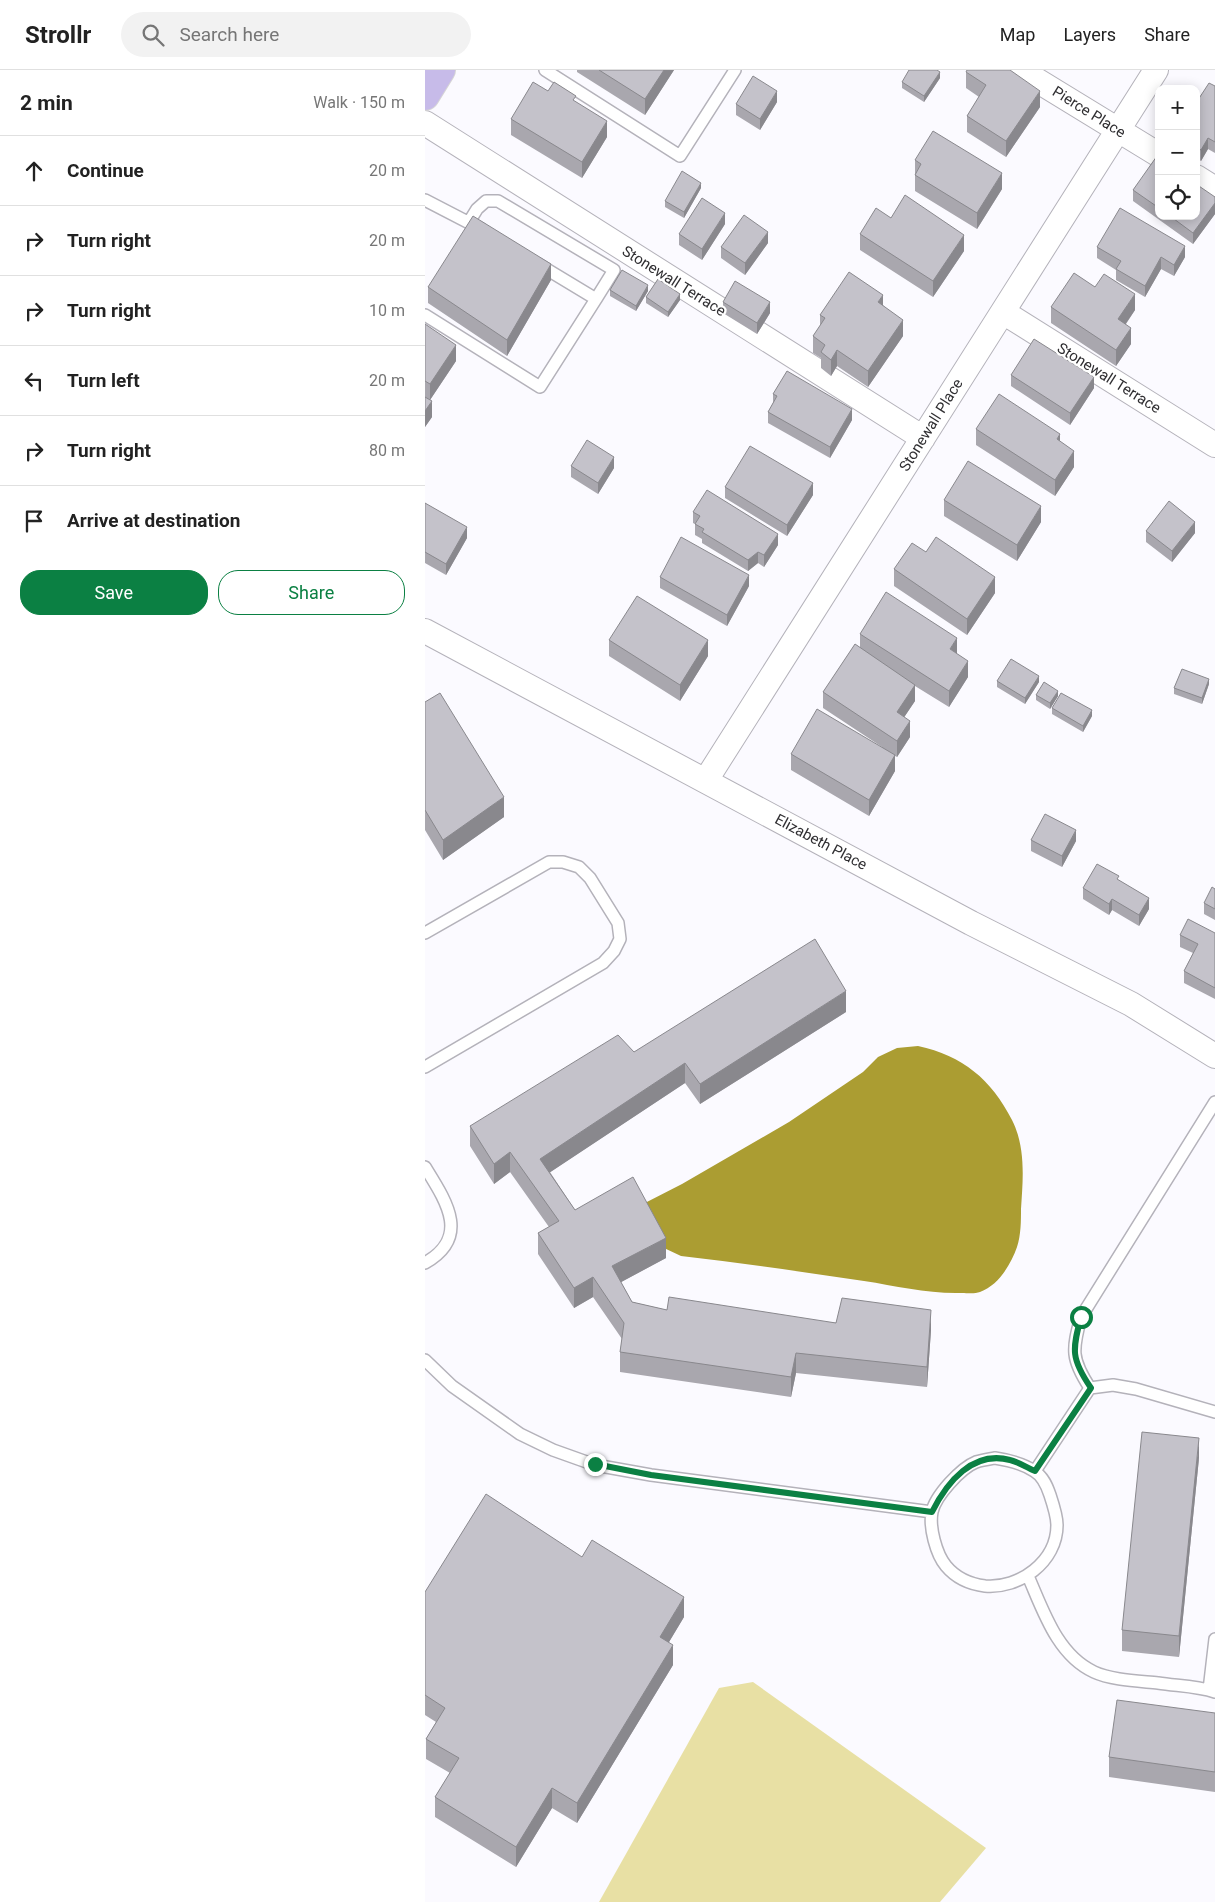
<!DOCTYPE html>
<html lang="en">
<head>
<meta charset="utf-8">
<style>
  body { margin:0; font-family:Roboto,sans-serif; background:#f2f2f2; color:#222 }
  .controls { position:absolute; right:15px; top:15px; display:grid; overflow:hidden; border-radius:10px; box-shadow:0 2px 12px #0003 }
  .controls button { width:45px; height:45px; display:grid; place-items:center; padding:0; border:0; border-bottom:1px solid #e0e0e0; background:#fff; color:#222; font:25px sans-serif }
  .stop { position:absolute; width:15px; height:15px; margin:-11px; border:4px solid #0b8043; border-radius:50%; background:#fff }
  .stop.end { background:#0b8043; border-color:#fff; box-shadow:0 1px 5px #0008 }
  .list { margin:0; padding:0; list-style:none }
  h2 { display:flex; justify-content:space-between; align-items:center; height:65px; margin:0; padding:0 20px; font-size:21px }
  h2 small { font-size:16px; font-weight:400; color:#767676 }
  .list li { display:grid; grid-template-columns:32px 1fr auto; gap:15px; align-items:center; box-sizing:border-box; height:70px; padding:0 20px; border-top:1px solid #e0e0e0 }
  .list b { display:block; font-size:19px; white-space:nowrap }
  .list em { font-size:16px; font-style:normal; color:#767676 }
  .actions { display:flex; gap:10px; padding:15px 20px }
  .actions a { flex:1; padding:11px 0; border:1px solid #0b8043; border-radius:20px; text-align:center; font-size:18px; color:#0b8043 }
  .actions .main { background:#0b8043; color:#fff }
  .icon { flex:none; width:28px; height:28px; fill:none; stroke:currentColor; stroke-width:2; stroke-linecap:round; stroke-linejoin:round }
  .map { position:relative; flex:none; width:790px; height:1832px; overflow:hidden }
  header { display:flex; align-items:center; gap:30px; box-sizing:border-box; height:70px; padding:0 25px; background:#fff; border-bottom:1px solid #e0e0e0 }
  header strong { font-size:24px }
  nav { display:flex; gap:28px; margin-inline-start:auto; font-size:18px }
  .search { width:350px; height:45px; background:#f2f2f2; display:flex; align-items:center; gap:12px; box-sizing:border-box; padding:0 18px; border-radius:28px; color:#767676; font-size:19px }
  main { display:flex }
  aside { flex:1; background:#fff }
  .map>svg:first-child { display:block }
  .green { fill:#e8e0a4 }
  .water { fill:#ab9d32 }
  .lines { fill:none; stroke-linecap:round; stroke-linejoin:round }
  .service-casing { stroke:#b4b2ba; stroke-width:14 }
  .minor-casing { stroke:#b4b2ba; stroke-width:26 }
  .primary-casing { stroke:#d6d5d6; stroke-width:30 }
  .service { stroke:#fff; stroke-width:11 }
  .minor { stroke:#fff; stroke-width:24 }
  .primary { stroke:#c7bbe9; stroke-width:28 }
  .wall { fill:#a9a7ae }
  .shaded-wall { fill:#89888d }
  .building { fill:#c4c2ca; stroke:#89888d }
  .route { stroke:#0b8043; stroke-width:6 }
  .labels { text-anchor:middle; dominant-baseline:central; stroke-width:4.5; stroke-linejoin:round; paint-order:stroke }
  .street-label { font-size:15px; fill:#302f32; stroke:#fff }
</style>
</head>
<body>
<header>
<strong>Strollr</strong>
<div class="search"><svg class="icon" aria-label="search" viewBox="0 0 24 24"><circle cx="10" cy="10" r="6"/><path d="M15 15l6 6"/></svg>Search here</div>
<nav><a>Map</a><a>Layers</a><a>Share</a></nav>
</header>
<main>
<aside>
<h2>2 min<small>Walk · 150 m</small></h2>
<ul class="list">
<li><svg class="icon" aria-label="ahead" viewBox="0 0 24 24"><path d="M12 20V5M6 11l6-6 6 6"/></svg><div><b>Continue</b></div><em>20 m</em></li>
<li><svg class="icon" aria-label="right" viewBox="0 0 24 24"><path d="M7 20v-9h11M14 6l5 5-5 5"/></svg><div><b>Turn right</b></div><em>20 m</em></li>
<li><svg class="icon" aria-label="right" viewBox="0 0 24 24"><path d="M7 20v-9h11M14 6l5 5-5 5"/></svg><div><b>Turn right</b></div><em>10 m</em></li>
<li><svg class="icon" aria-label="left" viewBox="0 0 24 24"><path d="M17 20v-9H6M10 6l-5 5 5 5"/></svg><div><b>Turn left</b></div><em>20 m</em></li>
<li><svg class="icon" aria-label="right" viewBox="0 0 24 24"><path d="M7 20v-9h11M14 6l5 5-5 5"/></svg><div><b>Turn right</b></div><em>80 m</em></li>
<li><svg class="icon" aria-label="arrive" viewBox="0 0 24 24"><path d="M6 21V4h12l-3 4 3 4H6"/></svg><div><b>Arrive at destination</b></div></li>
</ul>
<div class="actions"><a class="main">Save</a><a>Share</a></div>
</aside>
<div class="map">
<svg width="790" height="1832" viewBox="0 0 790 1832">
  <rect width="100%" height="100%" fill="#fbfaff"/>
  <path class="green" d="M328 1612 561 1778 515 1832H174L294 1618Z"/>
  <path class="water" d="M493 976C538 986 566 1009 587 1050 601 1078 598 1109 596 1139 596 1151 596 1165 592 1177 586 1194 574 1215 555 1222 550 1224 542 1223 537 1223 503 1224 472 1216 439 1211 378 1202 317 1193 256 1186L239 1178 216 1135 257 1114 364 1052 438 1002 453 987 472 978Z"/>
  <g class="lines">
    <defs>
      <path id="service" d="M120 0 255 86 310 0
        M0 130 56 159
        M44 152 52 139 61 131H73L189 200 171 229
        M0 245 115 317 171 229 113 194
        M0 863 124 792H138L154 797 165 808 193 853 195 869 189 881 178 893 0 997
        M790 1032 656 1247C647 1280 646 1289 665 1318L688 1315 711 1319 790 1342
        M0 1097C21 1131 46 1167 0 1193
        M0 1290 27 1316 95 1364 128 1380 170 1395 226 1405 507 1442
        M570 1388C583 1390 597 1393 609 1401 618 1406 622 1416 625 1425 628 1434 632 1446 632 1455 632 1492 594 1519 560 1516 544 1514 531 1508 521 1496 511 1484 504 1457 507 1442 510 1426 536 1398 551 1392 557 1390 564 1389 570 1388Z
        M610 1401 665 1318
        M603 1506C618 1540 632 1585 669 1602 686 1610 714 1611 733 1613 752 1616 772 1616 790 1622
        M784 1620 790 1569"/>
      <path id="minor" d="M595 0 734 85
        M0 53 498 368
        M771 107 790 119
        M578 242 790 375
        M0 561 546 853 706 934 790 986
        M281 710 731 0"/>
      <path id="primary" d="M0 26 16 0"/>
    </defs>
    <use href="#service" class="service-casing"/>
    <use href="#minor" class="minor-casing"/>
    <use href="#primary" class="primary-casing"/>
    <use href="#service" class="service"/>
    <use href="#minor" class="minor"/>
    <use href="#primary" class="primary"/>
  </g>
  <path class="wall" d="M152 0H249L220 45 152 2Z
    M541 2 615 37 581 87 542 62V46L554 27 541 18Z
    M515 8 499 32 477 18V12Z
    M790 16V83L783 79 776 91 771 88V33Z
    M123 21 151 32 182 67 157 108 86 65V49Z
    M352 32 335 60 311 45V34Z
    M734 87V146H771L790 127V144L768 174 708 131V120Z
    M490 90 577 119 552 159 490 121Z
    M276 118 259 148 240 137V131Z
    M466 148 539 181 508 227 435 180V164Z
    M300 154 277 190 254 175V164Z
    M343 173 320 205 296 188V177Z
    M672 177 760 187 749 206 736 199 720 227 691 210V200L672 188Z
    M126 210 82 286 3 233V217Z
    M670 217 710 240 701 254 706 274 691 296 626 253V237Z
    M185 220 223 221 211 241 185 226Z
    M221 227 255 230 243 247 221 233Z
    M298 232 345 243 332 264 298 243Z
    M458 235 478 266 443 317 412 296 406 306 396 298V288L388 283V266L395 257V245Z
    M0 254 31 291 5 330 7 347 0 357Z
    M586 305 669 318 645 355 586 316Z
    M348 324 427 350 405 388 343 353V342L348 333Z
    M551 359 649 397 630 426 551 375Z
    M146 396 189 398 173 424 146 407Z
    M300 417 388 425 362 466 300 428Z
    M519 430 616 452 592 491 519 446Z
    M0 433 42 468 21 505 0 493Z
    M268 442 353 475 339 497 333 493 323 501 277 473V469L270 465V454L268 453Z
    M721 461 770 463 747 492 721 472Z
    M501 482 570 523 542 565 469 516V499Z
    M235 507 324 516 302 556 235 518Z
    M435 564 532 584 543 607 524 637 490 616V631L479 647 485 667 472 687 470 686V701L444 746 366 700V684L457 677 398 638V622L435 577Z
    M184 570 283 586 255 631 184 586Z
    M572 611 614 612 600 634 572 617Z
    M784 614 777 634 749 624V618Z
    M611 625 633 626 625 639 611 630Z
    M0 632 79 747 18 790 0 760Z
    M627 638 667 646 658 662 627 644Z
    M606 770 651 771 637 797 606 781Z
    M694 810 724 839 714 856 687 840 684 845 658 829V818Z
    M790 819V850L779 844V833Z
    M790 863V929L759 913V901L768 883 755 877V865Z
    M421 942 275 1034 260 1013 125 1102 150 1140 241 1188 196 1212 207 1232 242 1240 506 1260 502 1317 371 1303 366 1327 195 1302V1282L197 1269 168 1227 149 1238 113 1184V1163L124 1157 85 1102 69 1114 45 1076V1056L209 982Z
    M774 1388 754 1587 697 1581V1560Z
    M157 1487 259 1547 244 1572 248 1595 152 1753 127 1738 91 1797 10 1747V1727L25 1703 1 1689V1669L11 1652 0 1645V1522Z
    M790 1643V1722L684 1707V1687Z"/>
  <path class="shaded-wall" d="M239 0H249L220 45V29Z
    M515 2V8L499 32V26Z
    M352 21V32L335 60V49Z
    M615 21V37L581 87V71Z
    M182 51V67L157 108V92Z
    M783 68V79L776 91V80Z
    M577 103V119L552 159V143Z
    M276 113V118L259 148V142Z
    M790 133V144L768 174V163Z
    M300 143V154L277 190V179Z
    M343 162V173L320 205V193Z
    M539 165V181L508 227V211Z
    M760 176V187L749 206V195Z
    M736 187V199L720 227V216Z
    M126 194V210L82 286V270Z
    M223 215V221L211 241V236Z
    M255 224V230L243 247V242Z
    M710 224V240L693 265V249Z
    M458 225V241L453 232Z
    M345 232V243L332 264V253Z
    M478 250V266L443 317V301Z
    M706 258V274L691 296V280Z
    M31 275V291L5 330V314Z
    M412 280V296L406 306V290Z
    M669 307V318L645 355V343Z
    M7 331V347L0 357V341Z
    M427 339V350L405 388V377Z
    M635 364V380L632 369Z
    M649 381V397L630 426V410Z
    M189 387V398L173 424V413Z
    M388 413V425L362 466V455Z
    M616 436V452L592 491V475Z
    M770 452V463L747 492V481Z
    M42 457V468L21 505V494Z
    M353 464V475L339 497V485Z
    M333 482V493L323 501V490Z
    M324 505V516L302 556V545Z
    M570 507V523L542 565V549Z
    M532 568V584L525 579Z
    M283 570V586L255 631V615Z
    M543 591V607L524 637V621Z
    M614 606V612L600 634V628Z
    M784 609V614L777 634V628Z
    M490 615V631L472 658V642Z
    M633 621V626L625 639V633Z
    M667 640V646L658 662V656Z
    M485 651V667L472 687V671Z
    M470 685V701L444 746V730Z
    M79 727V747L18 790V770Z
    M651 760V771L637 797V786Z
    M724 828V839L714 856V845Z
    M687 829V840L684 845V834Z
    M421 921V942L275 1034V1014Z
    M260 993V1013L115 1109V1089Z
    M85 1082V1102L69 1114V1094Z
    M241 1168V1188L187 1217V1196Z
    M168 1207V1227L149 1238V1218Z
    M506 1240V1260L502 1317V1297Z
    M371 1283V1303L366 1327V1307Z
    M774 1368V1388L754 1587V1566Z
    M259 1527V1547L235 1587V1567Z
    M248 1575V1595L152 1753V1733Z
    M127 1718V1738L91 1797V1777Z"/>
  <path class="building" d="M174 0H239L220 29Z
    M484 0H512L515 2 499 26 477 12Z
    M542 0H585L615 21 581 71 542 46 561 15 541 2Z
    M328 6 352 21 335 49 311 34Z
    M108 12 123 21 129 12 151 26 148 30 182 51 157 92 86 49Z
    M784 13 790 16V72L783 68 776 80 771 77V48L772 46 771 45V33Z
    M508 61 577 103 552 143 490 105 496 94 490 90Z
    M732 86 734 87V138L708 120Z
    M257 101 276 113 259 142 240 131Z
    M771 114 790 127V133L768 163 745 146H771Z
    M480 125 539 165 508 211 435 164 451 138 466 148Z
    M277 128 300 143 277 179 254 164Z
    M695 138 760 176 749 195 736 187 720 216 691 199 696 191 672 177Z
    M319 145 343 162 320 193 296 177Z
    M48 146 126 194 82 270 3 217Z
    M197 200 223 215 211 236 185 220Z
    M424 202 458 225 453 232 478 250 443 301 412 280 406 290 396 282 400 275 388 266 400 248 395 245Z
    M649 203 670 217 679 204 710 224 693 249 706 258 691 280 626 237Z
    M233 209 255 224 243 242 221 227Z
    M310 211 345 232 332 253 298 232Z
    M0 254 31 275 5 314 0 311Z
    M609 269 669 307 645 343 586 305Z
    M362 301 427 339 405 377 343 342 352 326 348 324Z
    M574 324 635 364 632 369 649 381 630 410 551 359Z
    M0 327 7 331 0 341Z
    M162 370 189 387 173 413 146 396Z
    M325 376 388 413 362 455 300 417Z
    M543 391 616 436 592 475 519 430Z
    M282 420 353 464 339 485 333 482 323 490 277 462 279 459 270 454 275 446 268 442Z
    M744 431 770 452 747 481 721 461Z
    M0 433 42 457 21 494 0 482Z
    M256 467 324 505 302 545 235 507Z
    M511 467 570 507 542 549 469 499 487 473 501 482Z
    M461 522 532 568 525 579 543 591 524 621 435 564Z
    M212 526 283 570 255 615 184 570Z
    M430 574 490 615 472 642 485 651 472 671 398 622Z
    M586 589 614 606 600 628 572 611Z
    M757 599 784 609 777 628 749 618Z
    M619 612 633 621 625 633 611 625Z
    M15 623 79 727 18 770 0 740V632Z
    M636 623 667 640 658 656 627 638Z
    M392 639 470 685 444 730 366 684Z
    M620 744 651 760 637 786 606 770Z
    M672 794 694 806 692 809 724 828 714 845 687 829 684 834 658 818Z
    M787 817 790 819V839L779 833Z
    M763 849 790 863V918L759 901 773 874 755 865Z
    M390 869 421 921 275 1014 260 993 115 1089 150 1140 208 1107 241 1168 187 1196 207 1232 242 1240 244 1227 411 1253 417 1228 506 1240 502 1297 371 1283 366 1307 195 1282 199 1253 168 1207 149 1218 113 1163 134 1151 85 1082 69 1094 45 1056 193 965 209 982Z
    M717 1362 774 1368 754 1566 697 1560Z
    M61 1424 157 1487 167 1470 259 1527 235 1567 248 1575 152 1733 127 1718 91 1777 10 1727 34 1688 1 1669 20 1638 0 1625V1522Z
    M692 1630 790 1643V1702L684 1687Z"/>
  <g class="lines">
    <path class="route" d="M170 1394 226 1405 507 1442C522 1412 548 1380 585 1390 594 1392 602 1398 610 1401L666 1318C646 1289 647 1280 656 1247"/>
  </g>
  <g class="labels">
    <g class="street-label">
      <text transform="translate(664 42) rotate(32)">Pierce Place</text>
      <text transform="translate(249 211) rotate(32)">Stonewall Terrace</text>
      <text transform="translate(684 308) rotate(32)">Stonewall Terrace</text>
      <text transform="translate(506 355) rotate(-58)">Stonewall Place</text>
      <text transform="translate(396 772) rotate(28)">Elizabeth Place</text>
    </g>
  </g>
</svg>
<div class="controls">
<button>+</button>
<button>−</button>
<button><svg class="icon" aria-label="locate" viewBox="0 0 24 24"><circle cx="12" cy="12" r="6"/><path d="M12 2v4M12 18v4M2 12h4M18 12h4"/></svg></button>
</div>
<div class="stop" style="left:656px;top:1247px"></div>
<div class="stop end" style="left:170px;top:1394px"></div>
</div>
</main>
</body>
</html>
